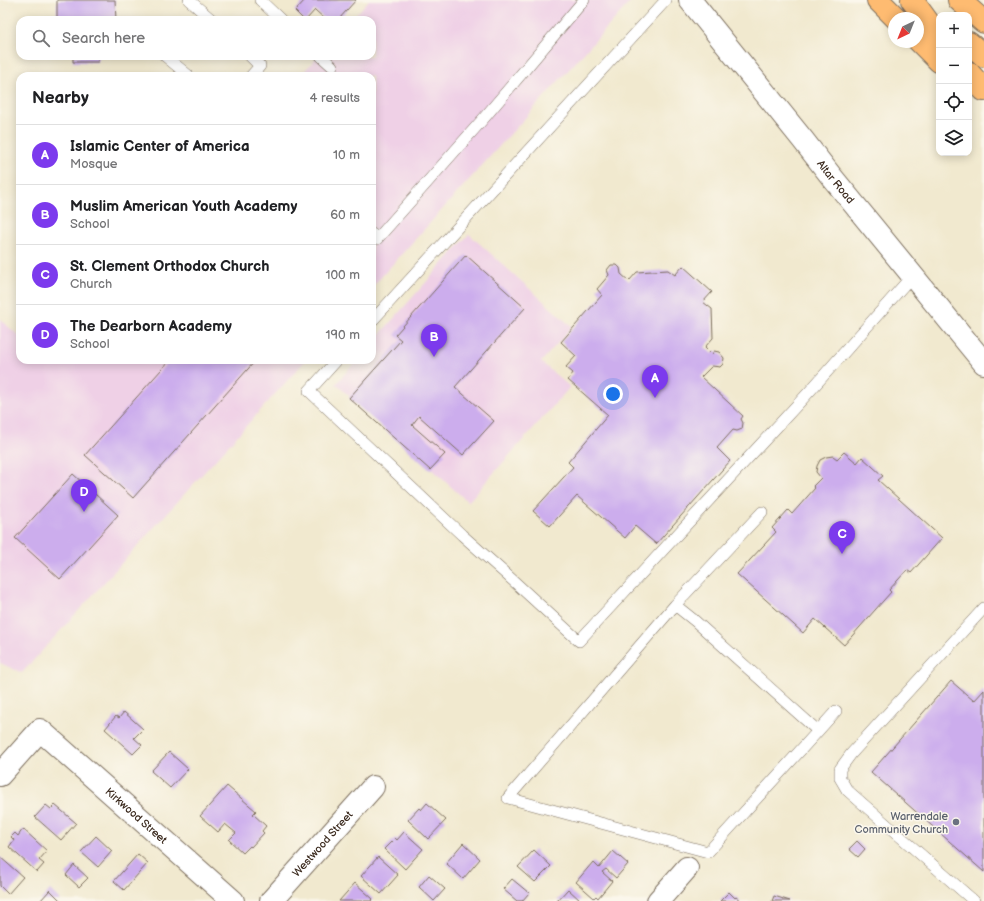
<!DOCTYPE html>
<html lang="en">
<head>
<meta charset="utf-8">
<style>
  body { margin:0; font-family:"Balsamiq Sans",sans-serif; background:#f6f6f6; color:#202124 }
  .controls { position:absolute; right:12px; top:12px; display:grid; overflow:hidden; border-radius:8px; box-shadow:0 2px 10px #0003 }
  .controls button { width:36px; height:36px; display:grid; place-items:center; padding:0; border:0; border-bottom:1px solid #e0e0e0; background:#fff; color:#202124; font:20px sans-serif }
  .compass { position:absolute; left:888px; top:12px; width:36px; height:36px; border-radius:50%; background:#fff; box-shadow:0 2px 10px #0003; rotate:223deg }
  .you { position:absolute; left:613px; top:394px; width:14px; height:14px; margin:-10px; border:3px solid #fff; border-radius:50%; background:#1a73e8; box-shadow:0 0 0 6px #1a73e833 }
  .badge { display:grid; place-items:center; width:26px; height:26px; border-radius:50%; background:#7c3aed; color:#fff; font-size:13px; font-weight:700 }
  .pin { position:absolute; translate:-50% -33px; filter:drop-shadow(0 1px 2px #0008) }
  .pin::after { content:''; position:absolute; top:21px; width:14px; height:12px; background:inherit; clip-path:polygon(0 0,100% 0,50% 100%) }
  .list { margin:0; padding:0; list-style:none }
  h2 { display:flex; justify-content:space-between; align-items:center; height:52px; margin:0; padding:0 16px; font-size:17px }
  h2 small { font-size:13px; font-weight:400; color:#757577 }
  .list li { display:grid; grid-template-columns:26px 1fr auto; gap:12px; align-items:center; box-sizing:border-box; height:60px; padding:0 16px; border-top:1px solid #e0e0e0 }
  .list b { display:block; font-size:15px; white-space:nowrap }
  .list p { margin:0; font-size:13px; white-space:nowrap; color:#757577 }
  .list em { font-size:13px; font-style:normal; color:#757577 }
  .icon { flex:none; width:22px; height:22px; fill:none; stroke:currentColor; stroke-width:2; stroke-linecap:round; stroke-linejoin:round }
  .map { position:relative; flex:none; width:984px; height:901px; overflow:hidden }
  .search { position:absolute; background:#fff; box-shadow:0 2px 10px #0003; left:16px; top:16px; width:360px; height:44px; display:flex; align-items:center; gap:10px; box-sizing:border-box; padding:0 14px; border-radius:12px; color:#757577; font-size:15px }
  .panel { position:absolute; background:#fff; box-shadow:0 2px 10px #0003; left:16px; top:72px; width:360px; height:292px; border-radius:12px }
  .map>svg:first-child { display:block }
  .built { fill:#efd0e6 }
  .building { fill:#ccaded }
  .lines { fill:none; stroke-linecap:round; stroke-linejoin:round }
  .lane-casing { stroke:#7b6d5c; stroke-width:12 }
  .street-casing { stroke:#7b6d5c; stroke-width:24 }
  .primary-casing { stroke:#7b6d5c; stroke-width:24 }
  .lane { stroke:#fff; stroke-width:11 }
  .street { stroke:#fff; stroke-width:22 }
  .primary { stroke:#febb71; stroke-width:22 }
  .worship-dot { fill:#6b7280; stroke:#fbf7ec; stroke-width:1.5 }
  .labels { text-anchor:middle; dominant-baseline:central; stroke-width:3; stroke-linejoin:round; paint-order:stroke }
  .street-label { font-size:11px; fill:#3b2a1e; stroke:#fbf7ec }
  .worship-label { font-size:11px; fill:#5b616d; stroke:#fbf7ec; text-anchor:end }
</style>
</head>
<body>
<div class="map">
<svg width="984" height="901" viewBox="0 0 984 901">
  <rect width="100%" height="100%" fill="#fbf7ec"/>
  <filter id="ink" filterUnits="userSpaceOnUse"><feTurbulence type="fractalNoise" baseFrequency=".025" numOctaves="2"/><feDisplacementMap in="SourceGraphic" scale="8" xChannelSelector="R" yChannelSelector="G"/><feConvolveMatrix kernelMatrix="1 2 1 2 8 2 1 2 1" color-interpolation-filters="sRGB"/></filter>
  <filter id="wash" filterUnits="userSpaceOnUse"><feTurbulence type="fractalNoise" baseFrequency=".012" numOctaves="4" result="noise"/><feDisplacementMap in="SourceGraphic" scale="16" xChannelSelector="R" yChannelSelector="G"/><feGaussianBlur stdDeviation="0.9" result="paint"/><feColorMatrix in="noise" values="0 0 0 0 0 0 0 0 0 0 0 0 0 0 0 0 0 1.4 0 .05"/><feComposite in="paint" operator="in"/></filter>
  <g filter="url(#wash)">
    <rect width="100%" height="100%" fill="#f1e9cf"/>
    <path class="built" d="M369 0H632L372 287V76H300L318 56H372V20H351Z
      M469 234 572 327 541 362 570 387 468 502 336 384 357 360H372V343Z
      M0 319 20 337V360H306L22 673 0 663Z"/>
    <g id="blocks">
      <path class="building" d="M57 0H115L116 20H57Z
        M305 0H356L338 20H326L315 10 306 20H304L295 11Z
        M73 56H98V62H73Z
        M466 255 525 308 455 387 494 421 463 455 419 416 412 425 445 454 430 470 349 398 401 340 395 335Z
        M611 265H617L620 268 621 274 629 281 637 272 668 270 675 275 683 266 712 292 703 302 712 309 713 338 705 347 712 354 714 351 719 352 724 358 723 364 720 367 712 366 701 377 743 416 741 419 743 423 742 429 737 431 733 430 717 448 730 461 656 544 635 526 625 538 577 496 550 526 533 511 573 467 568 462 608 415 568 380 573 373 566 367 576 356 561 342 602 295 597 289 609 275 607 270Z
        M170 360H256L133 498 85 455Z
        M844 452 857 463 862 457 883 476 878 480 942 538 911 573 907 570 889 590 891 592 844 645 815 619 803 633 737 574 776 532 772 528 788 510 792 514 815 488 813 486 821 478 816 472 817 466 820 460 826 457 833 456 837 459Z
        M73 474 118 515 60 579 15 538Z
        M951 681 974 701 984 690V872L871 772Z
        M124 712 143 729 134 738 142 745 133 754 105 729 116 716 119 718Z
        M169 752 188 769 170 788 151 771Z
        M227 786 256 811 253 814 266 826 262 831 264 833 251 847 250 846 243 853 229 840 236 833 225 824 218 832 200 816Z
        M427 803 446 820 428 839 408 820 419 808 421 810Z
        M46 805 51 809 55 805 76 823 61 840 35 817Z
        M23 829 47 851 39 860 44 864 37 872 9 847 14 840 11 837 15 833 18 836Z
        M404 832 423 849 405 869 384 849 395 838 397 840Z
        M96 836 112 851 98 867 81 852Z
        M857 841 865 849 858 857 849 849Z
        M463 843 480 859 463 879 446 863Z
        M534 850 551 866 535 882 518 867Z
        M613 851 628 864 616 878 606 869 602 872 612 881 598 898 596 896 594 898 576 882 593 862 599 868Z
        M138 854 148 863 124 890 114 881Z
        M0 857 23 877 8 894 0 886Z
        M378 857 398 875 381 894 361 876Z
        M74 865 88 878 79 887 66 875Z
        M429 875 445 889 434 901 419 887Z
        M512 879 529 893 522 901H517L503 889Z
        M355 883 373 899 371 901H339Z
        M568 889 581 901H557Z
        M50 890 61 901H40Z
        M729 892 735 898 736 897 741 901H720Z
        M774 896 790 901H772Z"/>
    </g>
  </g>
  <g filter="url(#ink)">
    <use href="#blocks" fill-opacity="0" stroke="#7b6d5c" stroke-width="1"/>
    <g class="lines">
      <defs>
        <path id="lane" d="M189 0 212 20
          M260 0 281 20
          M165 56 189 76
          M250 56 260 66 251 76
          M321 56 332 66
          M372 234 377 239 484 118 584 0
          M372 321 666 0
          M337 360 309 391 462 535 507 575 579 641 809 392 912 276
          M675 605 762 512
          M818 731 695 621 675 605 508 798 708 852 818 731 836 711
          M974 901 847 790 840 778V769L851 754 984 608"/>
        <g id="street">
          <path id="s1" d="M690 0 803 140 831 176 984 363"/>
          <path id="s2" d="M0 775 40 730 233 901"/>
          <path id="s3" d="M271 901 373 787"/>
          <path d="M658 901 687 868"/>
        </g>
        <path id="primary" d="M878 0 896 18
          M912 0 939 37
          M959 0 984 22
          M918 40 939 61
          M969 43 984 56
          M969 73 984 90"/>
      </defs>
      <use href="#lane" class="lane-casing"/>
      <use href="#street" class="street-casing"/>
      <use href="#primary" class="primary-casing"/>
      <use href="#lane" class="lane"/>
      <use href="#street" class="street"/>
      <use href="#primary" class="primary"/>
    </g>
  </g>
  <circle class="worship-dot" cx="956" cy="822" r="4"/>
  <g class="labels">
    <g class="street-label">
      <text stroke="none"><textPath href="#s1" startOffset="233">Altar Road</textPath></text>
      <text stroke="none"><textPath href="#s2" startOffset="189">Kirkwood Street</textPath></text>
      <text stroke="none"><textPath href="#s3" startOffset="77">Westwood Street</textPath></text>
    </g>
    <g class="worship-label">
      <text x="948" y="816">Warrendale<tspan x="948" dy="13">Community Church</tspan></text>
    </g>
  </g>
</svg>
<div class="controls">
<button>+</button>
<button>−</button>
<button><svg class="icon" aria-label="locate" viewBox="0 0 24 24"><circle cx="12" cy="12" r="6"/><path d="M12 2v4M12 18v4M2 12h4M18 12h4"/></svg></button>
<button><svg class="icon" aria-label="layers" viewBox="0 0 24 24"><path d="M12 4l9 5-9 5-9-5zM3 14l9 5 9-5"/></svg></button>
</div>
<svg class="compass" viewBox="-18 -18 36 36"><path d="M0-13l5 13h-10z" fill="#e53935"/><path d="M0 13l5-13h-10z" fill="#757577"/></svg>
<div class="you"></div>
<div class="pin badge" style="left:655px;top:398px">A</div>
<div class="pin badge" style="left:434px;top:357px">B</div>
<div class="pin badge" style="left:842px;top:554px">C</div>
<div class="pin badge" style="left:84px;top:512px">D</div>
<div class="search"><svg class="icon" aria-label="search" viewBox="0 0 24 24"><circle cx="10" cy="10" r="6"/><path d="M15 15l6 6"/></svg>Search here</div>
<section class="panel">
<h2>Nearby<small>4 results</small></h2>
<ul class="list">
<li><span class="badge">A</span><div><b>Islamic Center of America</b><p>Mosque</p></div><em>10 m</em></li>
<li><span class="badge">B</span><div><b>Muslim American Youth Academy</b><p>School</p></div><em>60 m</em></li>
<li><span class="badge">C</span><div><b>St. Clement Orthodox Church</b><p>Church</p></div><em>100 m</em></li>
<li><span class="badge">D</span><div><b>The Dearborn Academy</b><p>School</p></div><em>190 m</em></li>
</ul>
</section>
</div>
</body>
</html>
